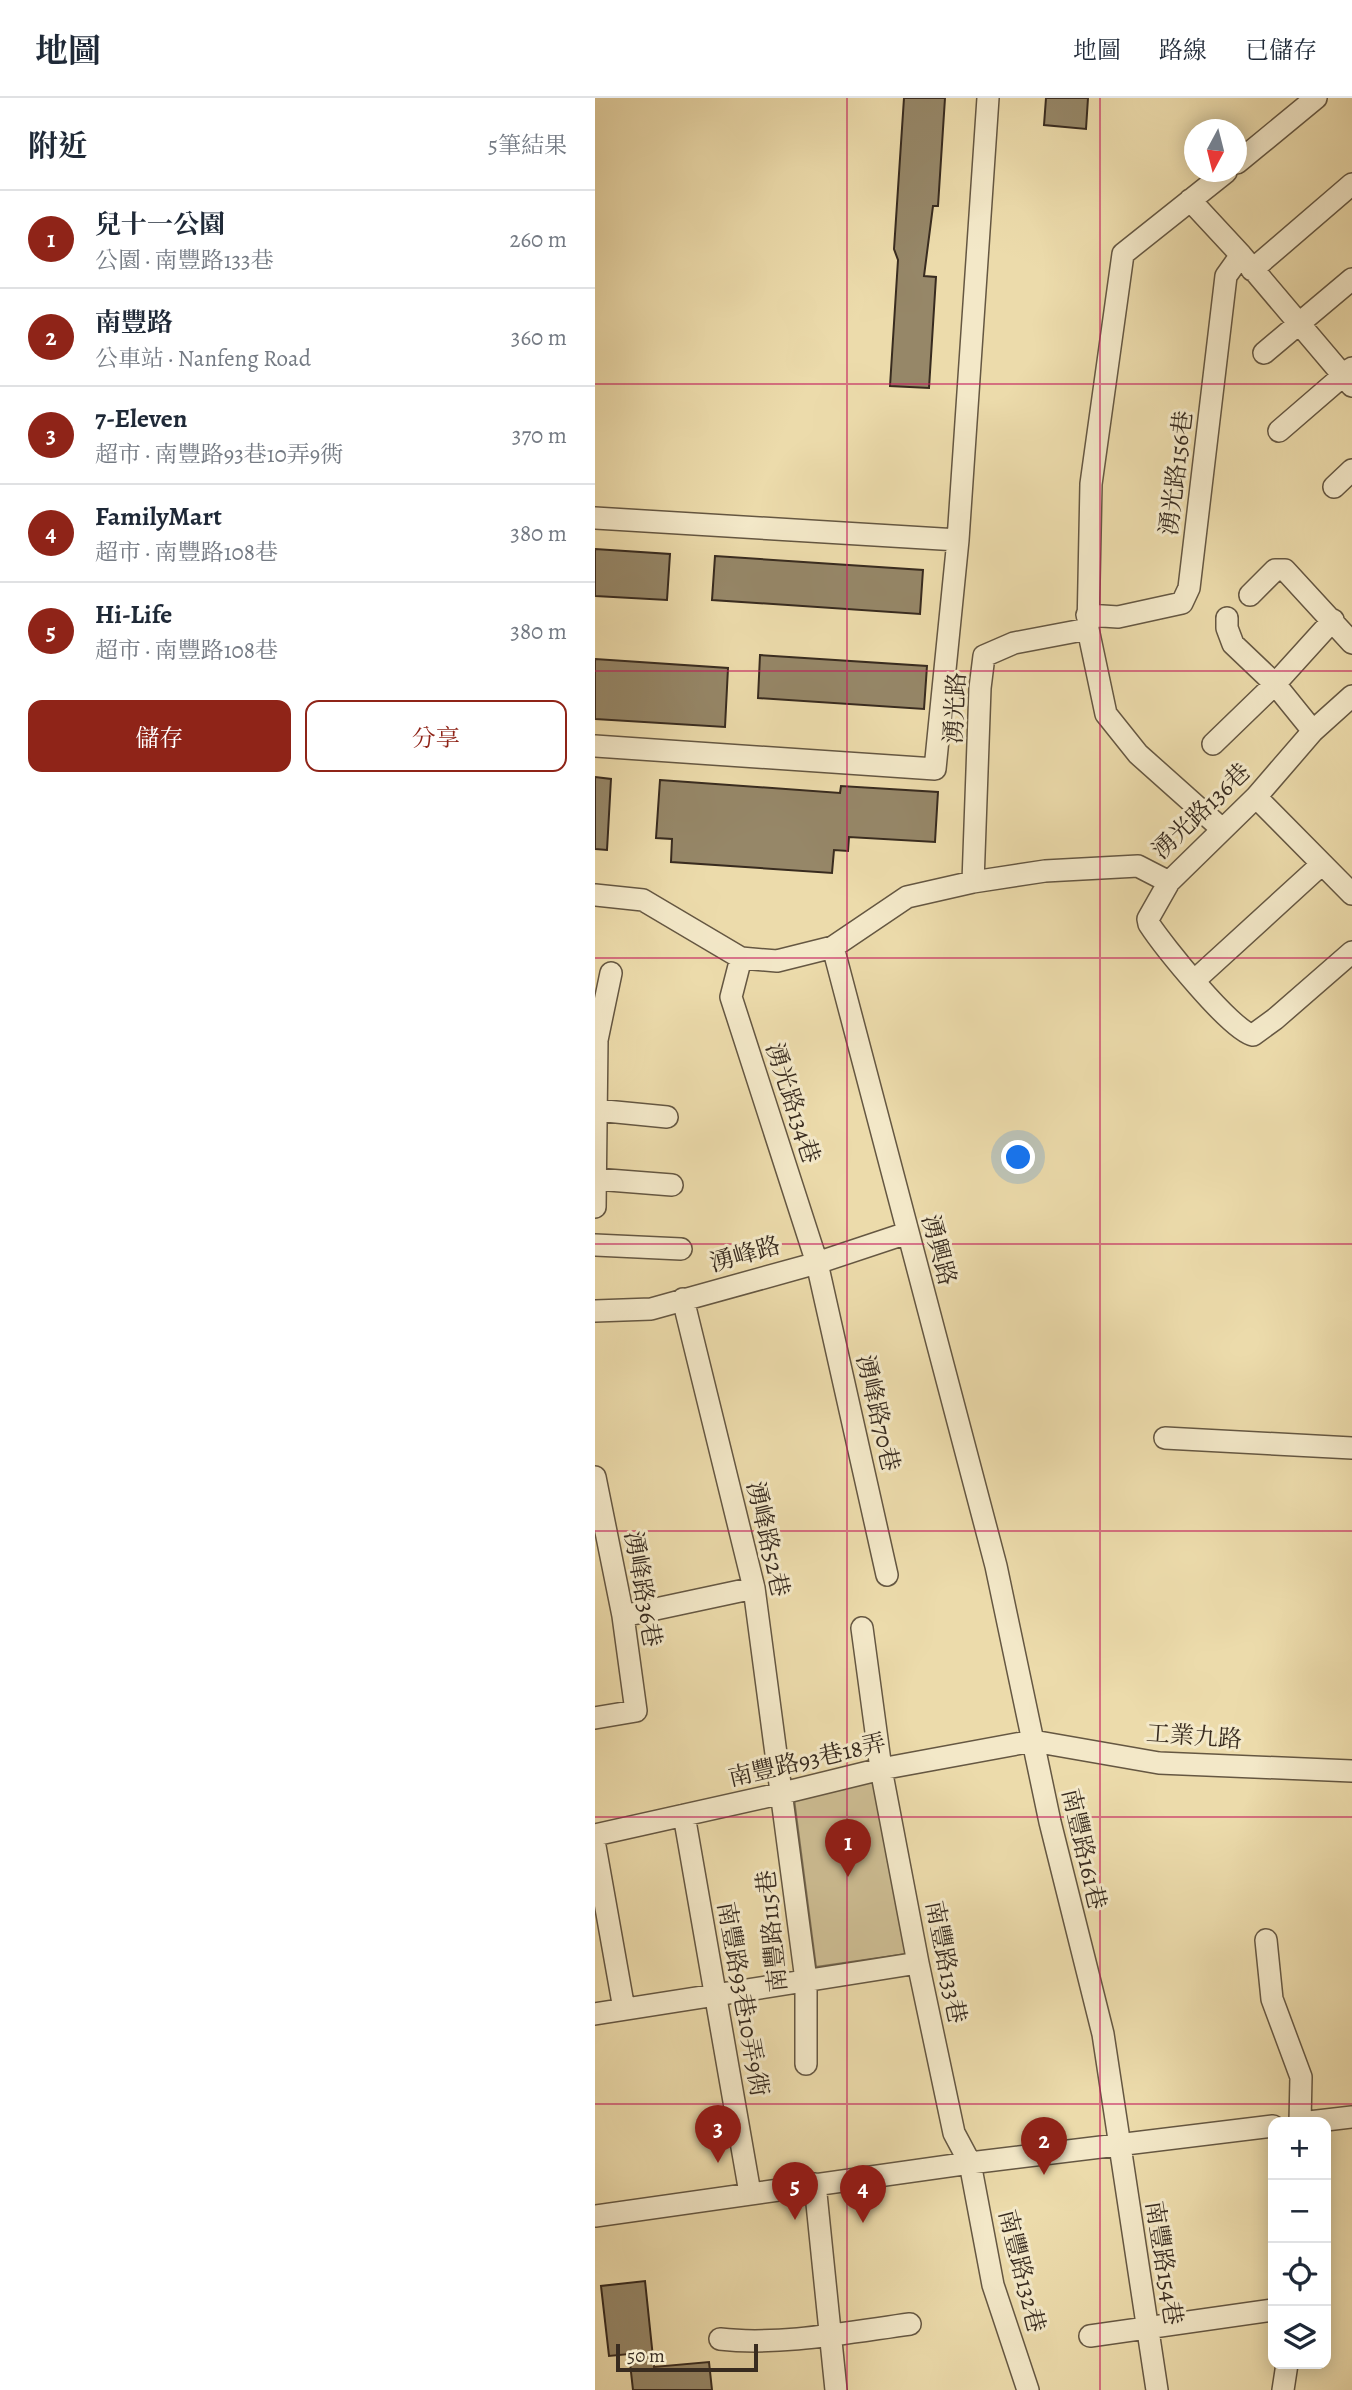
<!DOCTYPE html>
<html lang="zh-TW">
<head>
<meta charset="utf-8">
<style>
  body { margin:0; font-family:Alegreya,"Noto Serif TC",serif; background:#f2f2f3; color:#1f2937 }
  .controls { position:absolute; right:21px; bottom:21px; display:grid; overflow:hidden; border-radius:14px; box-shadow:0 4px 18px #0003 }
  .controls button { width:63px; height:63px; display:grid; place-items:center; padding:0; border:0; border-bottom:2px solid #e0e1e3; background:#fff; color:#1f2937; font:35px sans-serif }
  .compass { position:absolute; left:589px; top:21px; width:63px; height:63px; border-radius:50%; background:#fff; box-shadow:0 4px 18px #0003; rotate:187deg }
  .scale { position:absolute; left:21px; bottom:18px; width:142px; box-sizing:border-box; padding-left:7px; border:4px solid #382b1f; border-top:0; font-size:19px; line-height:24px; white-space:nowrap; color:#382b1f; -webkit-text-stroke:5px #f3e8c8; paint-order:stroke }
  .you { position:absolute; left:424px; top:1060px; width:24px; height:24px; margin:-18px; border:5px solid #fff; border-radius:50%; background:#1a73e8; box-shadow:0 0 0 10px #1a73e833 }
  .badge { display:grid; place-items:center; width:46px; height:46px; border-radius:50%; background:#8f2418; color:#fff; font-size:23px; font-weight:700 }
  .pin { position:absolute; translate:-50% -58px; filter:drop-shadow(0 2px 4px #0008) }
  .pin::after { content:''; position:absolute; top:37px; width:24px; height:21px; background:inherit; clip-path:polygon(0 0,100% 0,50% 100%) }
  .list { margin:0; padding:0; list-style:none }
  h2 { display:flex; justify-content:space-between; align-items:center; height:91px; margin:0; padding:0 28px; font-size:30px }
  h2 small { font-size:23px; font-weight:400; color:#747a83 }
  .list li { display:grid; grid-template-columns:46px 1fr auto; gap:21px; align-items:center; box-sizing:border-box; height:98px; padding:0 28px; border-top:2px solid #e0e1e3 }
  .list b { display:block; font-size:26px; white-space:nowrap }
  .list p { margin:0; font-size:23px; white-space:nowrap; color:#747a83 }
  .list em { font-size:23px; font-style:normal; color:#747a83 }
  .actions { display:flex; gap:14px; padding:21px 28px }
  .actions a { flex:1; padding:16px 0; border:2px solid #8f2418; border-radius:14px; text-align:center; font-size:24px; color:#8f2418 }
  .actions .main { background:#8f2418; color:#fff }
  .icon { flex:none; width:38px; height:38px; fill:none; stroke:currentColor; stroke-width:2; stroke-linecap:round; stroke-linejoin:round }
  .map { position:relative; flex:none; width:757px; height:2292px; overflow:hidden }
  header { display:flex; align-items:center; gap:42px; box-sizing:border-box; height:98px; padding:0 35px; background:#fff; border-bottom:2px solid #e0e1e3 }
  header strong { font-size:33px }
  nav { display:flex; gap:38px; margin-inline-start:auto; font-size:24px }
  main { display:flex }
  aside { flex:1; background:#fff }
  .map>svg:first-child { display:block }
  .green { fill:#cdbd93; stroke:#827459; stroke-width:2 }
  .building { fill:#968768; stroke:#382b1f; stroke-width:2 }
  .lines { fill:none; stroke-linecap:round; stroke-linejoin:round }
  .minor-casing { stroke:#655742; stroke-width:24 }
  .minor { stroke:#f3e8c8; stroke-width:21 }
  .grid { fill:none; stroke:#c2185b; stroke-width:2; stroke-opacity:0.55 }
  .labels { text-anchor:middle; dominant-baseline:central; stroke-width:6; stroke-linejoin:round; paint-order:stroke }
  .street-label { font-size:24px; fill:#382b1f; stroke:#f3e8c8 }
</style>
</head>
<body>
<header>
<strong>地圖</strong>
<nav><a>地圖</a><a>路線</a><a>已儲存</a></nav>
</header>
<main>
<aside>
<h2>附近<small>5筆結果</small></h2>
<ul class="list">
<li><span class="badge">1</span><div><b>兒十一公園</b><p>公園 · 南豐路133巷</p></div><em>260 m</em></li>
<li><span class="badge">2</span><div><b>南豐路</b><p>公車站 · Nanfeng Road</p></div><em>360 m</em></li>
<li><span class="badge">3</span><div><b>7-Eleven</b><p>超市 · 南豐路93巷10弄9衖</p></div><em>370 m</em></li>
<li><span class="badge">4</span><div><b>FamilyMart</b><p>超市 · 南豐路108巷</p></div><em>380 m</em></li>
<li><span class="badge">5</span><div><b>Hi-Life</b><p>超市 · 南豐路108巷</p></div><em>380 m</em></li>
</ul>
<div class="actions"><a class="main">儲存</a><a>分享</a></div>
</aside>
<div class="map">
<svg width="757" height="2292" viewBox="0 0 757 2292">
  <rect width="100%" height="100%" fill="#ecdbab"/>
  <filter id="stains"><feTurbulence type="fractalNoise" baseFrequency=".00286" numOctaves="4"/><feColorMatrix values="0 0 0 0 .2 0 0 0 0 .09 0 0 0 0 .02 0 0 0 .5 -.17"/></filter>
  <radialGradient id="worn" r=".72"><stop offset=".6" stop-color="#630" stop-opacity="0"/><stop offset="1" stop-color="#630" stop-opacity=".3"/></radialGradient>
  <path class="green" d="M280 1683 311 1856 221 1869 199 1701Z"/>
  <path class="building" d="M309 0H350L343 108H338L329 178 341 179 334 290 295 288 303 162 299 151Z
    M451 0H493L491 31 449 27Z
    M0 451 75 456 72 502 0 498Z
    M120 458 328 472 325 516 117 502Z
    M165 557 332 568 329 611 163 600Z
    M0 561 133 570 130 629 0 621Z
    M0 679 16 681 12 752 0 751Z
    M65 682 245 695 246 688 343 694 340 744 254 739 253 753 239 752 237 775 76 764 77 741 61 740Z
    M50 2183 59 2269 114 2264 117 2292H38L34 2256 14 2258 6 2188Z"/>
  <g class="lines">
    <defs>
      <path id="minor" d="M642 65 721 0
        M595 102 646 157 757 288
        M657 172 757 86
        M669 255 757 181
        M684 333 757 270
        M739 389 757 372
        M0 420 363 442 393 0
        M655 497 680 472H690L757 545
        M492 517 523 519 587 505 594 490 631 178 646 157
        M632 520V530L638 546 680 586 718 633
        M493 531 511 616 543 656 627 731
        M618 646 680 586 738 522
        M0 648 340 671 363 442
        M661 699 757 796
        M378 784 450 773 543 768 574 784 661 699 718 633 757 598
        M574 784 553 821 554 826C567 846 637 934 658 937L680 921 757 854
        M0 797 48 802 146 860 182 863 238 849 312 799 378 784 385 590 389 558 419 545 493 531 496 386 528 156 631 74
        M238 849 401 1468 455 1724 508 1936 562 2292
        M146 860 136 899 222 1165 292 1477
        M600 882 727 766
        M0 1012 72 1019
        M0 1081 77 1087
        M0 1109 2 942 16 875
        M0 1147 86 1151
        M88 1201 159 1490 211 1882V1966
        M0 1213 56 1211 222 1165 312 1135
        M570 1340 757 1350
        M0 1379 28 1518 41 1613 0 1620
        M28 1518 159 1490
        M267 1530 286 1671 323 1865 359 2035 375 2065 398 2187 433 2292
        M89 1717 155 2095
        M0 1737 188 1695 286 1671 438 1643 564 1665 757 1673
        M0 1748 29 1911
        M671 1842 677 1901 706 1979 705 2024
        M0 1916 323 1865
        M714 2024 757 2019
        M220 2086 241 2292
        M0 2118 375 2065 678 2028
        M495 2238 678 2212
        M125 2241C184 2248 256 2234 315 2226
        M688 2292 692 2266"/>
    </defs>
    <use href="#minor" class="minor-casing"/>
    <use href="#minor" class="minor"/>
  </g>
  <path class="grid" d="M252 0V2292M505 0V2292M0 286H757M0 573H757M0 860H757M0 1146H757M0 1433H757M0 1719H757M0 2006H757"/>
  <g class="labels">
    <g class="street-label">
      <text transform="translate(581 375) rotate(-83)">湧光路156巷</text>
      <text transform="translate(360 610) rotate(-87)">湧光路</text>
      <text transform="translate(606 713) rotate(-44)">湧光路136巷</text>
      <text transform="translate(198 1005) rotate(72)">湧光路134巷</text>
      <text transform="translate(344 1152) rotate(75)">湧興路</text>
      <text transform="translate(150 1156) rotate(-16)">湧峰路</text>
      <text transform="translate(283 1315) rotate(77)">湧峰路70巷</text>
      <text transform="translate(173 1441) rotate(77)">湧峰路52巷</text>
      <text transform="translate(48 1491) rotate(80)">湧峰路36巷</text>
      <text transform="translate(599 1638) rotate(4)">工業九路</text>
      <text transform="translate(212 1662) rotate(-13)">南豐路93巷18弄</text>
      <text transform="translate(489 1751) rotate(77)">南豐路161巷</text>
      <text transform="translate(177 1833) rotate(-96)">南豐路115巷</text>
      <text transform="translate(351 1864) rotate(79)">南豐路133巷</text>
      <text transform="translate(148 1901) rotate(80)">南豐路93巷10弄9衖</text>
      <text transform="translate(569 2165) rotate(81)">南豐路154巷</text>
      <text transform="translate(427 2173) rotate(76)">南豐路132巷</text>
    </g>
  </g>
  <rect width="100%" height="100%" filter="url(#stains)"/>
  <rect width="100%" height="100%" fill="url(#worn)"/>
</svg>
<div class="controls">
<button>+</button>
<button>−</button>
<button><svg class="icon" aria-label="locate" viewBox="0 0 24 24"><circle cx="12" cy="12" r="6"/><path d="M12 2v4M12 18v4M2 12h4M18 12h4"/></svg></button>
<button><svg class="icon" aria-label="layers" viewBox="0 0 24 24"><path d="M12 4l9 5-9 5-9-5zM3 14l9 5 9-5"/></svg></button>
</div>
<svg class="compass" viewBox="-18 -18 36 36"><path d="M0-13l5 13h-10z" fill="#e53935"/><path d="M0 13l5-13h-10z" fill="#747a83"/></svg>
<div class="scale">50 m</div>
<div class="you"></div>
<div class="pin badge" style="left:253px;top:1779px">1</div>
<div class="pin badge" style="left:449px;top:2077px">2</div>
<div class="pin badge" style="left:123px;top:2065px">3</div>
<div class="pin badge" style="left:268px;top:2125px">4</div>
<div class="pin badge" style="left:200px;top:2122px">5</div>
</div>
</main>
</body>
</html>
